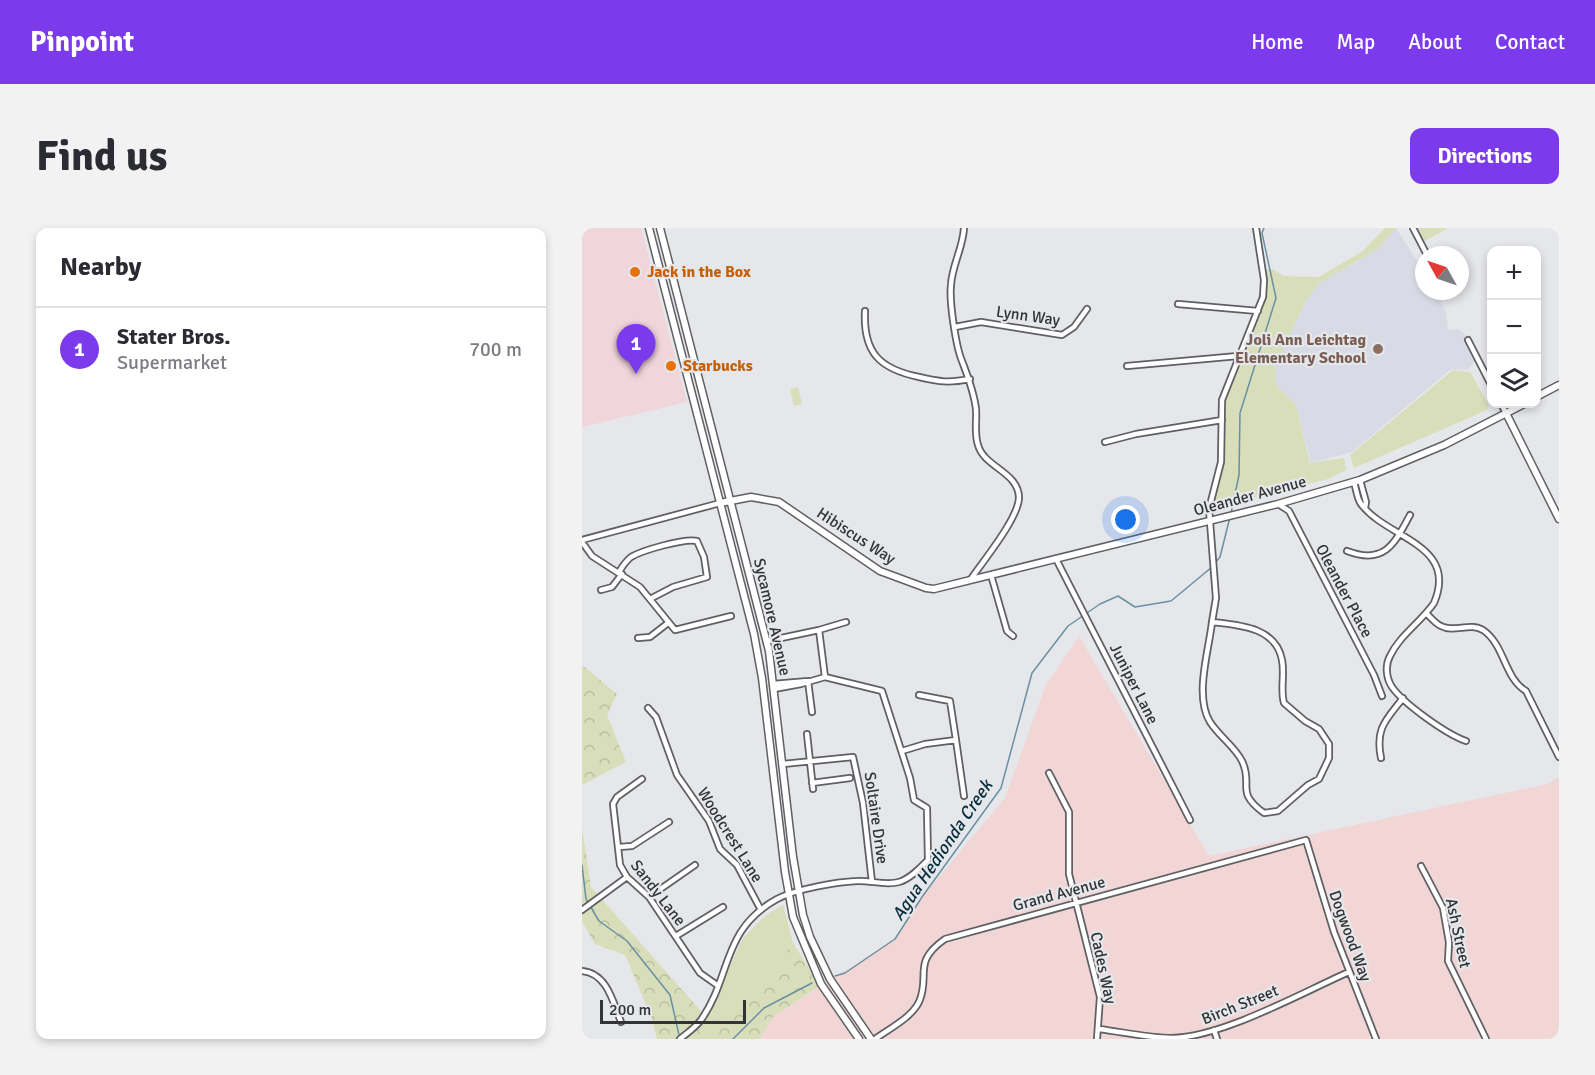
<!DOCTYPE html>
<html lang="en">
<head>
<meta charset="utf-8">
<style>
  body { margin:0; font-family:Signika,sans-serif; background:#f2f2f3; color:#2b2b33 }
  .controls { position:absolute; right:18px; top:18px; display:grid; overflow:hidden; border-radius:12px; box-shadow:0 3px 9px #0003 }
  .controls button { width:54px; height:54px; display:grid; place-items:center; padding:0; border:0; border-bottom:2px solid #e1e1e2; background:#fff; color:#2b2b33; font:30px sans-serif }
  .compass { position:absolute; left:833px; top:18px; width:54px; height:54px; border-radius:50%; background:#fff; box-shadow:0 3px 9px #0003; rotate:310deg }
  .scale { position:absolute; left:18px; bottom:15px; width:146px; box-sizing:border-box; padding-left:6px; border:3px solid #323334; border-top:0; font-size:16px; line-height:21px; white-space:nowrap; color:#323334; -webkit-text-stroke:4px #e6e7eb; paint-order:stroke }
  .you { position:absolute; left:544px; top:292px; width:21px; height:21px; margin:-15px; border:4px solid #fff; border-radius:50%; background:#1a73e8; box-shadow:0 0 0 9px #1a73e833 }
  .badge { display:grid; place-items:center; width:39px; height:39px; border-radius:50%; background:#7c3aed; color:#fff; font-size:20px; font-weight:700 }
  .pin { position:absolute; translate:-50% -50px; filter:drop-shadow(0 2px 3px #0008) }
  .pin::after { content:''; position:absolute; top:32px; width:21px; height:18px; background:inherit; clip-path:polygon(0 0,100% 0,50% 100%) }
  .list { margin:0; padding:0; list-style:none }
  h2 { display:flex; justify-content:space-between; align-items:center; height:78px; margin:0; padding:0 24px; font-size:26px }
  h2 small { font-size:20px; font-weight:400; color:#7c7c81 }
  .list li { display:grid; grid-template-columns:39px 1fr auto; gap:18px; align-items:center; box-sizing:border-box; height:84px; padding:0 24px; border-top:2px solid #e1e1e2 }
  .list b { display:block; font-size:22px; white-space:nowrap }
  .list p { margin:0; font-size:20px; white-space:nowrap; color:#7c7c81 }
  .list em { font-size:20px; font-style:normal; color:#7c7c81 }
  .icon { flex:none; width:33px; height:33px; fill:none; stroke:currentColor; stroke-width:2; stroke-linecap:round; stroke-linejoin:round }
  .map { position:relative; flex:none; width:977px; height:811px; overflow:hidden; border-radius:12px }
  header { display:flex; align-items:center; gap:36px; box-sizing:border-box; height:84px; padding:0 30px; background:#7c3aed; color:#fff }
  header strong { font-size:28px }
  nav { display:flex; gap:33px; margin-inline-start:auto; font-size:21px }
  .intro { display:flex; align-items:center; justify-content:space-between; box-sizing:border-box; height:144px; padding:0 36px }
  h1 { margin:0; font-size:42px }
  .button { padding:15px 27px; border-radius:12px; background:#7c3aed; color:#fff; font-size:21px; font-weight:700 }
  main { display:flex; gap:36px; padding:0 36px }
  aside { flex:1; background:#fff; border-radius:12px; box-shadow:0 3px 9px #0003 }
  .map>svg:first-child { display:block }
  .commercial { fill:#f0d5db }
  .industrial { fill:#f1d6d5 }
  .built { fill:#d8dbe6 }
  .grass { fill:#d8deb9 }
  .forest { fill:url(#forest-crowns) }
  .lines { fill:none; stroke-linecap:round; stroke-linejoin:round }
  .stream { stroke:#6990a4; stroke-width:1.5 }
  .street-casing { stroke:#5f6064; stroke-width:8 }
  .secondary-casing { stroke:#5f6064; stroke-width:9 }
  .street { stroke:#fff; stroke-width:4.5 }
  .secondary { stroke:#fff; stroke-width:6 }
  .food-dot { fill:#e8710a; stroke:#e6e7eb; stroke-width:2 }
  .education-dot { fill:#8d6e63; stroke:#e6e7eb; stroke-width:2 }
  .labels { text-anchor:middle; dominant-baseline:central; stroke-width:4.5; stroke-linejoin:round; paint-order:stroke }
  .food-label { font-size:16px; font-weight:bold; fill:#c56008; stroke:#e6e7eb; text-anchor:start }
  .street-label { font-size:16px; fill:#323334; stroke:#e6e7eb }
  .education-label { font-size:16px; font-weight:bold; fill:#785e54; stroke:#e6e7eb; text-anchor:end }
  .water-label { font-size:18px; font-style:italic; fill:#082d3d; stroke:#e6e7eb }
</style>
</head>
<body>
<header>
<strong>Pinpoint</strong>
<nav><a>Home</a><a>Map</a><a>About</a><a>Contact</a></nav>
</header>
<div class="intro"><h1>Find us</h1><a class="button">Directions</a></div>
<main>
<aside>
<h2>Nearby<small></small></h2>
<ul class="list">
<li><span class="badge">1</span><div><b>Stater Bros.</b><p>Supermarket</p></div><em>700 m</em></li>
</ul>
</aside>
<div class="map">
<svg width="977" height="811" viewBox="0 0 977 811">
  <defs>
    <pattern id="forest-crowns" width="20" height="18" patternUnits="userSpaceOnUse" patternTransform="scale(1.5)"><rect width="20" height="18" fill="#d8deb9"/><path d="M2 6a3 3 0 1 1 6 0M12 15a3 3 0 1 1 6 0" fill="none" stroke="#babfa0"/></pattern>
  </defs>
  <rect width="100%" height="100%" fill="#e6e7eb"/>
  <path class="commercial" d="M0 0H59L105 174 0 199Z"/>
  <path class="industrial" d="M497 408 627 628 965 556 977 549V811H177L192 788 313 711 340 669 423 570 463 459Z"/>
  <path class="built" d="M814 0 842 44V63H853L856 67 864 85 866 102 876 101 888 111 897 129 885 142 869 141 770 224 729 235 714 177 693 157V139L724 72 739 53 777 33Z"/>
  <path class="grass" d="M803 0H814L796 21 739 54 724 72 693 139 694 157 714 177 728 235 762 230 764 242 746 251 627 281 639 234 640 172 681 69V42L690 41 702 48 737 49 781 23Z
    M834 0H866L841 14Z
    M871 142 888 144 907 177 905 182 772 240 768 227Z
    M216 159 220 176 212 178 208 161Z
    M201 677 211 715 157 780 121 796 161 710 183 688Z"/>
  <path class="forest" d="M0 437 35 466 25 487 44 534 0 557Z
    M0 599 9 659 118 782 121 796 157 780 211 715 238 758 192 788 177 811H75L69 788 43 727 13 716 0 693Z"/>
  <g class="lines">
    <path class="stream" d="M649 285 657 247 658 185 694 70 680 5 682 0
      M633 335 638 329 648 289
      M0 637 4 671 17 693 45 713 88 767 97 807
      M253 748 263 745 313 711 340 669 419 560 450 445 486 398 518 376 536 368 553 379 589 373 630 339
      M151 811 182 780 230 755"/>
    <defs>
      <path id="street" d="M382 0C381 20 370 37 369 57 367 73 374 119 380 133 386 149 392 164 394 181 395 193 392 205 396 217 402 239 436 244 437 269 437 290 401 333 389 351
        M831 0 845 27
        M596 76 676 83
        M283 83C281 125 298 141 337 149 358 154 367 155 388 151
        M373 99 399 94 480 107 492 99 505 81
        M886 112 909 157
        M545 138 656 128
        M919 176 924 185
        M523 214 554 206 640 192
        M778 252 784 274 783 280
        M772 254C774 260 775 271 779 276 805 311 877 316 852 375 839 394 818 407 808 428 803 437 804 450 810 459 822 476 864 506 884 513
        M696 276 707 283 792 447 800 468
        M0 312 138 275
        M0 314 10 328 58 359 93 402 149 388
        M765 323C802 337 812 317 828 287
        M474 331 608 592
        M37 344C40 339 44 333 49 329 61 322 103 310 115 313L122 329 125 349 91 359 68 371
        M409 347 425 403 431 408
        M19 362 30 359 40 346
        M845 386C849 390 854 396 859 398 872 405 888 394 901 402 923 417 922 450 944 463L977 529
        M630 394C657 397 694 399 700 432 703 447 698 461 702 475L723 493 737 501 747 516V530L737 551 726 557 696 583 682 585C652 563 672 558 660 533 653 519 637 508 628 494 612 468 627 422 630 394Z
        M630 394 634 370 627 281 639 234 640 172 681 69 682 52 674 0
        M237 402 264 394
        M56 410 68 409 86 395
        M226 453 230 484
        M191 456 226 453
        M192 461 219 456 243 449
        M66 480 74 489 95 547 127 593 138 621 155 637 179 682
        M225 506 231 561
        M374 512 382 568
        M320 523 343 516 374 512 368 473 337 467
        M799 530C793 500 804 492 821 470
        M201 536 271 529 281 575 290 654
        M467 545 487 584V646L518 769 515 811
        M60 551 35 569 31 576 38 637 45 649 67 669 118 745 135 757
        M230 555 268 550
        M37 619 50 618 87 594
        M839 638 861 680 867 714 866 733 904 811
        M67 669 113 637
        M0 682 45 649
        M94 708 141 679
        M0 743C25 745 31 774 39 794
        M517 801C541 804 566 810 590 810 641 809 719 765 767 744
        M632 802 635 811
        M98 811C105 805 113 800 119 792 150 748 139 702 195 671 214 661 254 654 275 653 289 652 303 658 317 654 328 651 338 640 346 632L345 580 332 572 328 550 300 463 243 449 237 402 185 413
        M293 811C307 801 329 790 337 774 349 747 329 735 363 711L724 612 752 704 794 811"/>
      <path id="secondary" d="M67 0 172 406 180 450 203 644 211 689 239 756 277 811
        M78 0 187 423 211 629 221 687 228 709 248 751 289 811
        M954 169 977 157
        M924 185 977 291
        M138 275 169 269 197 274 298 343 344 360 352 361 696 276 778 252 862 217 942 176"/>
    </defs>
    <use href="#street" class="street-casing"/>
    <use href="#secondary" class="secondary-casing"/>
    <use href="#street" class="street"/>
    <use href="#secondary" class="secondary"/>
  </g>
  <g class="food-dot">
    <circle cx="53" cy="44" r="6"/>
    <circle cx="89" cy="138" r="6"/>
  </g>
  <circle class="education-dot" cx="796" cy="121" r="6"/>
  <g class="labels">
    <g class="food-label">
      <text x="65" y="44">Jack in the Box</text>
      <text x="101" y="138">Starbucks</text>
    </g>
    <g class="street-label">
      <text transform="translate(446 88) rotate(8)">Lynn Way</text>
      <text transform="translate(668 268) rotate(-15)">Oleander Avenue</text>
      <text transform="translate(274 308) rotate(33)">Hibiscus Way</text>
      <text transform="translate(762 363) rotate(62)">Oleander Place</text>
      <text transform="translate(190 389) rotate(77)">Sycamore Avenue</text>
      <text transform="translate(552 456) rotate(63)">Juniper Lane</text>
      <text transform="translate(294 590) rotate(82)">Soltaire Drive</text>
      <text transform="translate(148 607) rotate(58)">Woodcrest Lane</text>
      <text transform="translate(76 665) rotate(52)">Sandy Lane</text>
      <text transform="translate(477 666) rotate(-15)">Grand Avenue</text>
      <text transform="translate(876 705) rotate(78)">Ash Street</text>
      <text transform="translate(768 708) rotate(70)">Dogwood Way</text>
      <text transform="translate(521 740) rotate(78)">Cades Way</text>
      <text transform="translate(658 777) rotate(-22)">Birch Street</text>
    </g>
    <g class="education-label">
      <text x="784" y="112">Joli Ann Leichtag<tspan x="784" dy="18">Elementary School</tspan></text>
    </g>
    <g class="water-label">
      <text transform="translate(360 622) rotate(-56)">Agua Hedionda Creek</text>
    </g>
  </g>
</svg>
<div class="controls">
<button>+</button>
<button>−</button>
<button><svg class="icon" aria-label="layers" viewBox="0 0 24 24"><path d="M12 4l9 5-9 5-9-5zM3 14l9 5 9-5"/></svg></button>
</div>
<svg class="compass" viewBox="-18 -18 36 36"><path d="M0-13l5 13h-10z" fill="#e53935"/><path d="M0 13l5-13h-10z" fill="#7c7c81"/></svg>
<div class="scale">200 m</div>
<div class="you"></div>
<div class="pin badge" style="left:54px;top:146px">1</div>
</div>
</main>
</body>
</html>
